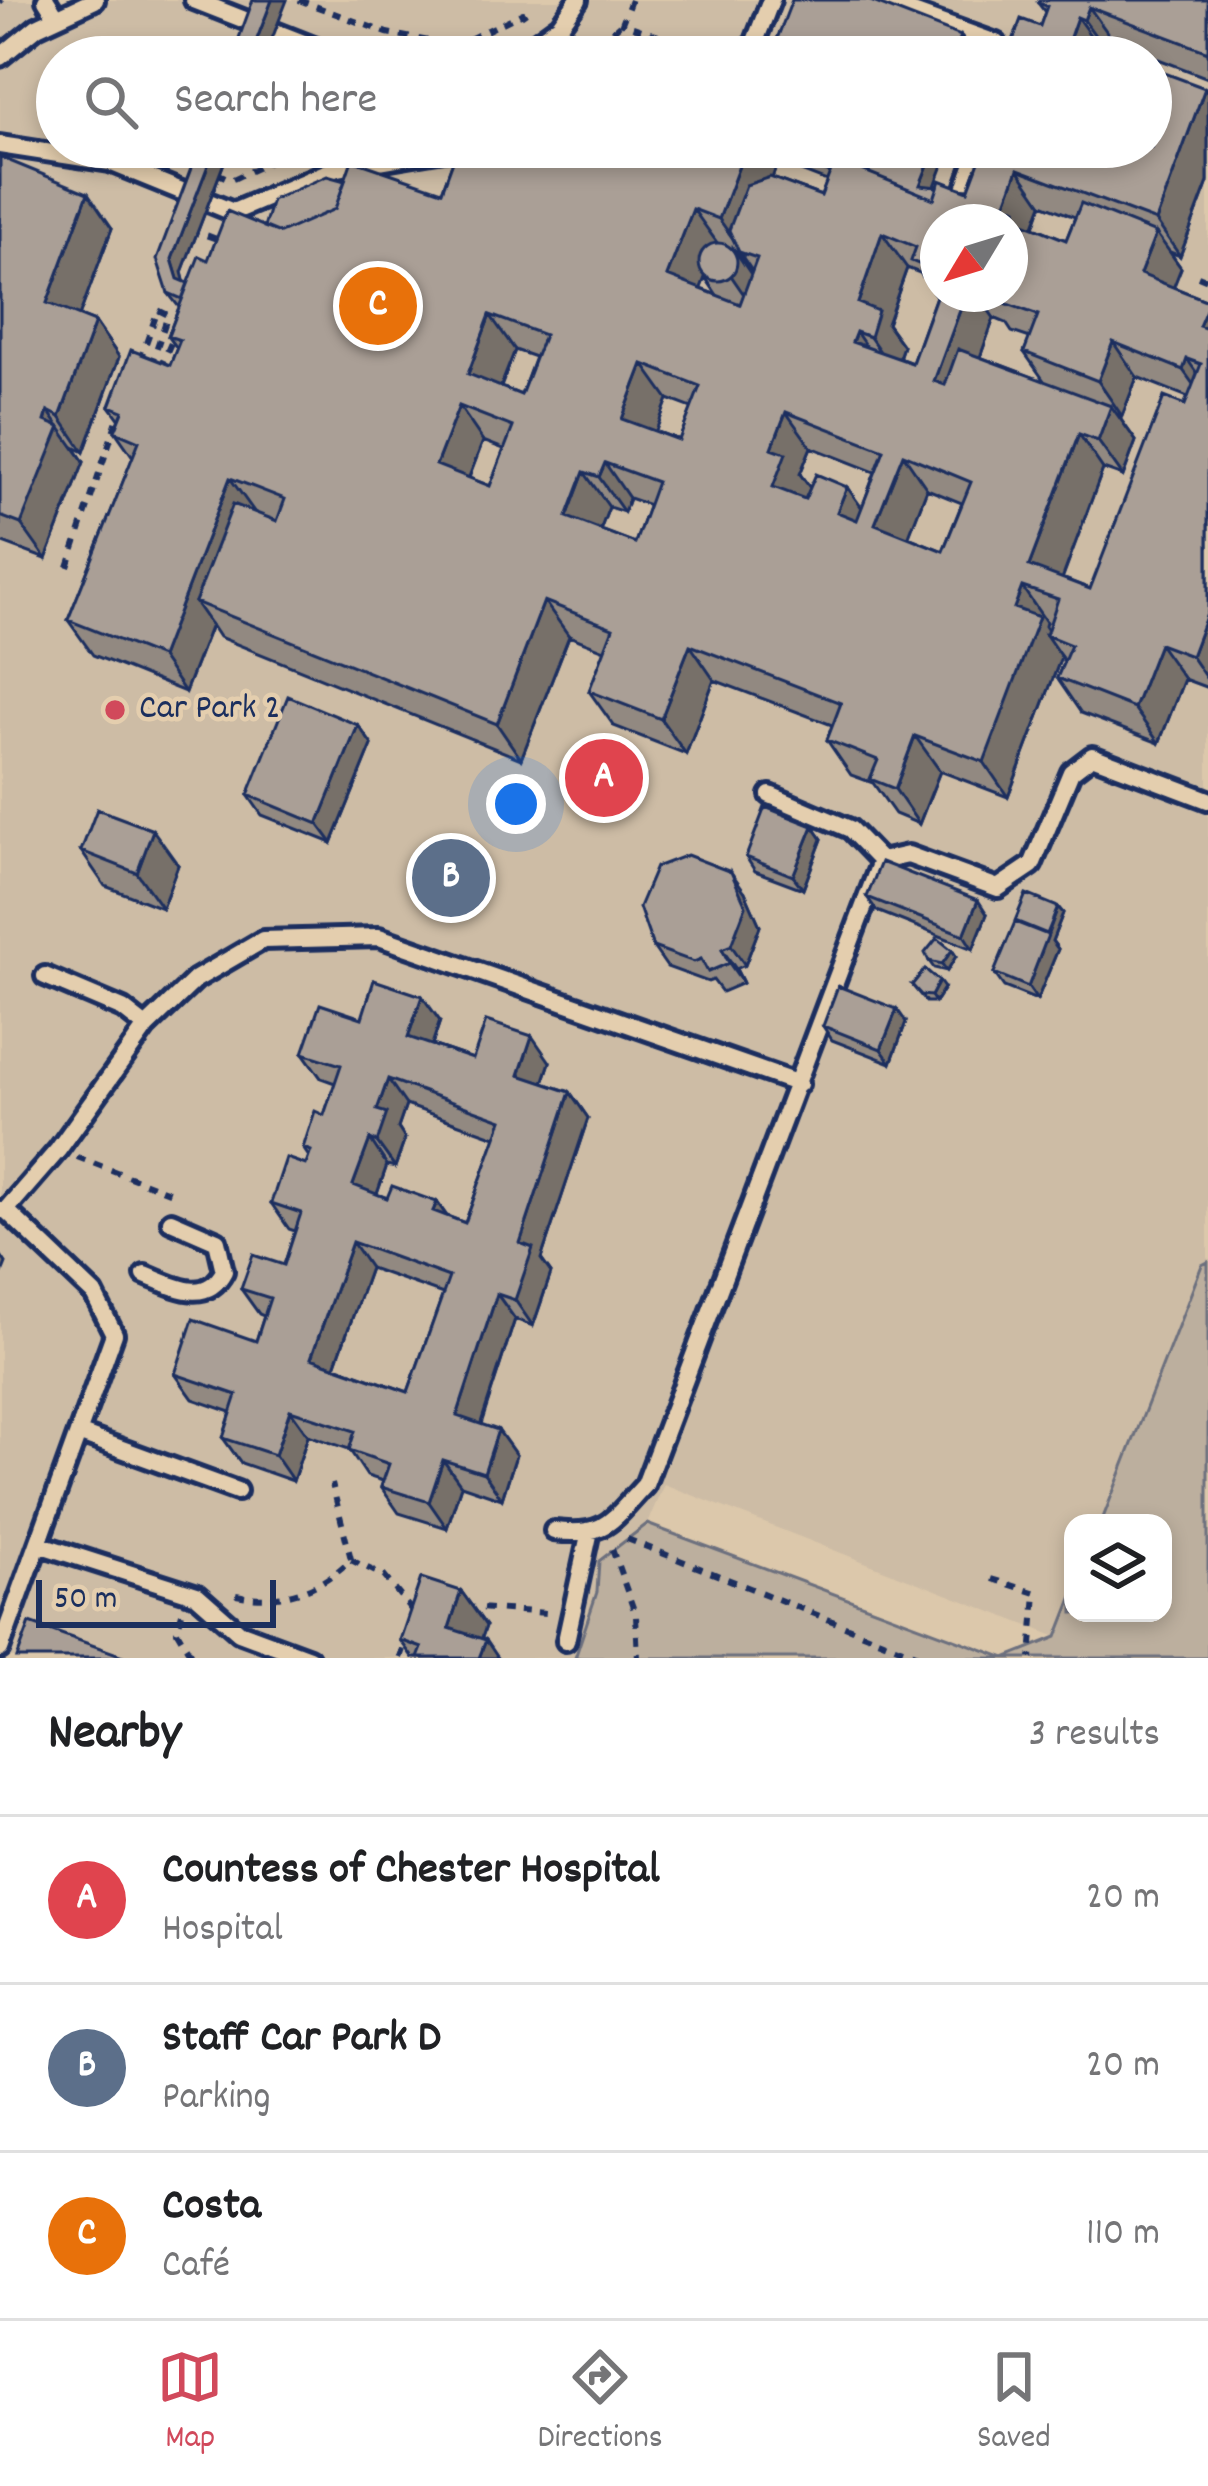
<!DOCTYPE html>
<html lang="en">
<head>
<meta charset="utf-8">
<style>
  body { margin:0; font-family:Dekko,sans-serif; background:#f2f2f2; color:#202124 }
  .controls { position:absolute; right:36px; bottom:36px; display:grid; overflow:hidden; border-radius:24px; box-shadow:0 6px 18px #0003 }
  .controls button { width:108px; height:108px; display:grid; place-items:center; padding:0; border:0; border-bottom:3px solid #e0e0e0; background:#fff; color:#202124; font:60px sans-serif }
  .compass { position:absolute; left:920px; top:204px; width:108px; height:108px; border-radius:50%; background:#fff; box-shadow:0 6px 18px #0003; rotate:232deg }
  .scale { position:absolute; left:36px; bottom:30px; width:240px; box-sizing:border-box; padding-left:12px; border:6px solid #1b2f5e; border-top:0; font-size:33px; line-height:42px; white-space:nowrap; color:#1b2f5e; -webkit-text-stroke:9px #e4ceae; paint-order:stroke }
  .you { position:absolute; left:516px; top:804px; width:42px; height:42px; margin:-30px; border:9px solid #fff; border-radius:50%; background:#1a73e8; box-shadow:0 0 0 18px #1a73e833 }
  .badge { display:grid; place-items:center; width:78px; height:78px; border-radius:50%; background:#d1495b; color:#fff; font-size:39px; font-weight:700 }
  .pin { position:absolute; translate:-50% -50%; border:6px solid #fff; box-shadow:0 3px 12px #0006 }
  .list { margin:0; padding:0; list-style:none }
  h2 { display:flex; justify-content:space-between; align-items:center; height:156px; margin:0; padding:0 48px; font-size:51px }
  h2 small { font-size:39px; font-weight:400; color:#757577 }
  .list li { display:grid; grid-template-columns:78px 1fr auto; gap:36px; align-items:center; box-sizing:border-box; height:168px; padding:0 48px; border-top:3px solid #e0e0e0 }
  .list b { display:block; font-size:45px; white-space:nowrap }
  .list p { margin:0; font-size:39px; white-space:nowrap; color:#757577 }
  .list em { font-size:39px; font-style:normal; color:#757577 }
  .icon { flex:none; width:66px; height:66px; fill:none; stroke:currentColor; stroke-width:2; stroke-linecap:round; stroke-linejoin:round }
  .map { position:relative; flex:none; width:1208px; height:1658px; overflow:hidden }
  .search { position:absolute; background:#fff; box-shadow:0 6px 18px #0003; left:36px; right:36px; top:36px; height:132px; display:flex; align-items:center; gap:30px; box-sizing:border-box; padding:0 42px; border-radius:66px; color:#757577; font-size:45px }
  .sheet { height:660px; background:#fff }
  nav { display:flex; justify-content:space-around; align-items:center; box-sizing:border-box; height:168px; border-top:3px solid #e0e0e0; background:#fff; font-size:33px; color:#757577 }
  nav a { display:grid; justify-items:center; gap:6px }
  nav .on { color:#d1495b }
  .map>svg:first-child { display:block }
  .built { fill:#cdbca5; fill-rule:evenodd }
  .green { fill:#bcaf9e; stroke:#6c6f7e; stroke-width:3 }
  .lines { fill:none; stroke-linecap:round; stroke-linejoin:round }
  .lane-casing { stroke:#1b2f5e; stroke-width:26 }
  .path { stroke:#1b2f5e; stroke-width:6; stroke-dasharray:9 9; stroke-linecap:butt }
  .lane { stroke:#e4ceae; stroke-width:16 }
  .wall { fill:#928981; stroke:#1b2f5e; stroke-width:3; fill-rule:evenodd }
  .shaded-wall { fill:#776f69; stroke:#1b2f5e; stroke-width:3 }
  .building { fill:#aa9f96; stroke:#1b2f5e; stroke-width:3; fill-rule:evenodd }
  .poi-dot { fill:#d1495b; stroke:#e4ceae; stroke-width:4.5 }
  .labels { text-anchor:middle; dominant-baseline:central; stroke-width:9; stroke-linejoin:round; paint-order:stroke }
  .poi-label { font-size:36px; fill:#1b2f5e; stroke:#e4ceae; text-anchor:start }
</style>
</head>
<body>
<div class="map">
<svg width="1208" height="1658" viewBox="0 0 1208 1658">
  <rect width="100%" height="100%" fill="#dcc8ab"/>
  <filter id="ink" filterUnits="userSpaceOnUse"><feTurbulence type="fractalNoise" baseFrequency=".00833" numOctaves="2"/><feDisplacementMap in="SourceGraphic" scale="24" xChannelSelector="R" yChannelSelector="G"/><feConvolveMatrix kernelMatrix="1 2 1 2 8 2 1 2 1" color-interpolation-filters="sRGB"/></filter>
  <g filter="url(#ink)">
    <path class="built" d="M0 0H1208V1262L1202 1265 1101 1523H1073V1596L1057 1637 664 1484 647 1524 599 1561 597 1592 575 1658H0ZM57 57H1151V147H57ZM938 222H1010V294H938Z"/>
    <path class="green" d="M1208 1262V1658H575L597 1592 599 1561 647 1524 1005 1658 1057 1637 1073 1596V1613H1163V1523H1101L1202 1265Z"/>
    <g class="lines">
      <defs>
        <path id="lane" d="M46 0 56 16
          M194 0 339 57
          M877 0 996 43 998 57
          M0 57 37 27 95 0
          M516 57 560 25 578 0
          M749 57 771 0
          M0 145 110 162 233 212 337 168 462 147
          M953 222 980 147
          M770 795 850 829 881 861
          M45 976 123 1009 146 1027
          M0 1210H6L58 1150 146 1027 196 979 263 940 379 937 799 1084
          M6 1210 94 1294 114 1334 38 1544 197 1595 239 1632 309 1658
          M145 1275C173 1286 206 1306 224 1271L217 1241 171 1221
          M78 1433 237 1491
          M554 1531C607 1537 611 1521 645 1485L881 861 908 855 998 888 1032 865 1071 772 1092 756 1208 800
          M566 1641 589 1535
          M0 1649 38 1544"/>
      </defs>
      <use href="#lane" class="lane-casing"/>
      <path class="path" d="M299 0 387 33 455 46 523 13 527 19
        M631 0 622 23 717 57
        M0 2 2 0
        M400 57 405 38
        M589 57C606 49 607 33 622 23
        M217 173 231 180 301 147
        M190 229 222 241
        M1198 276 1208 280
        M140 360 158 310 168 315 153 359
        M160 368 174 336
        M68 567 120 411
        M77 1157 177 1195
        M627 1539 925 1658
        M612 1549 636 1616 638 1658
        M351 1560 384 1576 413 1612
        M992 1579 1036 1593 1031 1658
        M236 1595C281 1604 319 1591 351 1559L332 1484
        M465 1607 547 1613
        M182 1613 177 1631 193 1658
        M400 1658 406 1640"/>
      <use href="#lane" class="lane"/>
    </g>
    <path class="wall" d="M1208 0V78L1114 42 1110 52 1011 46 1040 26 1045 12 1038 3Z
      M1205 88 1208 92V182L1180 256 1170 252 1181 268 1173 287 1208 301V688L1184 679 1159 743 1081 713 1057 678 1064 661 1061 657 1008 797 940 771 919 824 895 814 873 783 851 775 827 740 832 725 714 680 686 754 614 726 589 691 605 650 569 636 521 759 219 637 211 625 185 692 93 655 68 620 133 457 115 431 120 420 110 406 170 365 177 348 168 336 179 307 168 293 199 147H230L182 272 184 281 188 283 208 260 345 181 442 191 458 147H950L934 186 969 189 979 162 972 152ZM778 162 827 181 821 196 772 178ZM1042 204 1075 217 1066 240 1034 227ZM938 222 1010 294H938ZM734 250 739 252 752 271 751 274ZM907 268 920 273 936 296 912 363 899 358 903 346 887 324ZM705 277 717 295 700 289ZM994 318 1006 323 1012 332 1030 338 1024 352 1045 382 980 357ZM515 350 535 357 521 395 501 387ZM1137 377 1188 397 1090 589 1062 578 1103 469 1123 476 1136 441 1117 414 1122 416ZM668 399 692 408 679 440 655 431ZM483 441 504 449 490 486 469 478ZM811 447 875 472 862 508 810 488 800 474ZM927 489 962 503 943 551 908 537ZM629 498 649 505 635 543 600 530 609 507 624 512Z
      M0 157 112 228 79 316 95 322 119 357 84 452 74 447 84 462 46 559 0 542Z
      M358 725 372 745 332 843 262 815 248 795Z
      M813 826 822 839 803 889 755 871 746 857Z
      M81 851 178 865 162 908 105 886Z
      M745 892 760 926 745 965 736 969 743 983 722 992 713 980 708 982 667 967 653 947Z
      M867 897 987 914 973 949 877 911Z
      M1058 907 1063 913 1052 941 1058 949 1037 1000 1004 987 994 973Z
      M952 950 956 956 947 971 934 968 929 961Z
      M912 985 944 988 935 1002H926Z
      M362 1018 440 1021 432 1045 473 1059 550 1062 543 1083 570 1092 588 1118 541 1259 551 1273 533 1326 515 1319 481 1424 516 1455 502 1499 461 1485 447 1528 399 1513 381 1487 383 1481 367 1476 349 1449 308 1435 293 1481 241 1463 223 1438 231 1412 193 1399 175 1374 256 1341 264 1316 259 1314 241 1289 284 1265 295 1231 289 1229 271 1203 306 1165 309 1157 303 1148 324 1115 335 1083 321 1078 303 1053ZM406 1105 496 1137 465 1223 447 1216 437 1202 387 1198 377 1194 387 1165 395 1167 405 1139 398 1128ZM370 1268 443 1294 408 1392 335 1366Z
      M906 1022 891 1063 832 1040 823 1026Z
      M461 1591 486 1626 481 1639 498 1658H413L400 1640Z"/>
    <path class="shaded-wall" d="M272 0H287L265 57H250Z
      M1089 7 1114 42 1109 55 1084 20Z
      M1077 17 1102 52 1070 37Z
      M961 36 970 50 967 57H952Z
      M1205 88 1208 92V182L1180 256 1156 221Z
      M215 147H230L182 272 187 292 178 279 172 259Z
      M746 147H768L778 162 744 254 719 219Z
      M935 147H950L930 199 920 185Z
      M1018 169 1042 204 1032 231 1039 254 1005 205Z
      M88 193 112 228 71 338 47 303Z
      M693 209 718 244 692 311 667 276Z
      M882 233 907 268 887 324 903 346 894 372 870 337 858 303Z
      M1156 233 1181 268 1165 309 1140 274Z
      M733 248 757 283 756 312 732 277Z
      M966 294H977L994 318 959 416 934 381Z
      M1208 305V339L1199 326Z
      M490 315 515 350 492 409 468 374Z
      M95 322 119 357 84 452 60 417Z
      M856 332 880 367 852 342Z
      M1113 342 1137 377 1122 416 1098 381Z
      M1187 359 1208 389V405L1183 370Z
      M643 364 668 399 647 454 622 419Z
      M459 406 483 441 460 500 436 465Z
      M1111 406 1136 441 1123 476 1098 441Z
      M48 411 84 462 46 559 21 524Z
      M786 412 811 447 800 474 810 488 798 522 773 487 772 448Z
      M1079 434 1103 469 1055 598 1029 566Z
      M903 454 927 489 900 559 875 524Z
      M605 463 629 498 624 512 599 477Z
      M584 472 609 507 592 552 567 517Z
      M230 478 255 513 195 602 211 625 185 692 161 657Z
      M847 487 872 522 862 547 837 512Z
      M1022 587 1046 622 1045 626 1053 638 1046 635 1061 657 1008 797 984 762 1014 608Z
      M544 601 569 636 521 759 497 724Z
      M1208 611V681L1191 656Z
      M1159 644 1184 679 1159 743 1134 708Z
      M690 645 714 680 686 754 661 719Z
      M358 725 372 745 332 843 318 824Z
      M915 736 940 771 919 824 895 789Z
      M813 826 822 839 803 889 793 876Z
      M153 830 178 865 162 908 137 873Z
      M731 872 745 892 760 926 745 965 731 945Z
      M978 900 987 914 973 949 964 935Z
      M1058 907 1063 913 1052 941 1058 949 1037 1000 1028 987Z
      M722 949 736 969 743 983 729 963Z
      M952 950 956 956 947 971 942 964Z
      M939 981 944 988 935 1002 931 996Z
      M422 996 440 1021 426 1062 408 1037Z
      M897 1009 906 1022 891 1063 881 1049Z
      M532 1036 550 1062 537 1101 519 1075Z
      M388 1079 406 1105 398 1128 405 1139 395 1167 377 1142V1110Z
      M570 1092 588 1118 541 1259 551 1273 533 1326 515 1300 520 1243Z
      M370 1139 387 1165 371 1211 353 1185Z
      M437 1202 454 1227 433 1211Z
      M352 1242 370 1268 329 1383 311 1358Z
      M0 1254 6 1263 0 1278Z
      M497 1294 515 1319 475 1441 457 1416Z
      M290 1410 308 1435 293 1481 275 1455Z
      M498 1430 516 1455 502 1499 484 1473Z
      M443 1460 461 1485 447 1528 429 1502Z
      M461 1591 486 1626 475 1658 449 1628Z
      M486 1640 498 1658H479Z"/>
    <path class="building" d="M253 0H272L250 57H232Z
      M792 0H868L961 36 952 57H770Z
      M1039 0H1208V52L1089 7 1084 20 1077 17 1070 37 1122 57H993L990 51 1011 46 1021 19 1040 26 1047 6 1038 3Z
      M1151 68 1205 88 1156 221 1018 169 1005 205 1017 209 1014 219 1066 240 1081 203 1156 233 1140 274 1208 301V305L1199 326 1208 329V611L1191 656 1159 644 1134 708 1057 678 1071 645 1046 635 1058 599 1022 587 1014 608 1039 617 984 762 915 736 895 789 870 779 878 760 827 740 841 703 690 645 661 719 589 691 613 628 544 601 497 724 195 602 233 504 277 521 285 499 230 478 161 657 68 620 139 441 115 431 123 411 110 406 131 350 170 365 180 340 168 336 199 256 208 260 227 211 280 233 335 209 352 160 442 191 458 147H746L719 219 693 209 667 276 740 304 757 258 739 252 729 230 746 185 770 177 821 196 835 159 934 199 940 180 968 191 981 156 972 152 973 147H1151ZM938 222H1010V294H988V297L1038 315 1024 352 1098 381 1113 342 1183 370 1187 359 1201 364 1185 405 1164 397 1090 589 1029 566 1079 434 1098 441 1111 406 958 349 945 385 934 381 966 294H938V291L912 363 852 342 856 332 870 337 878 311 858 303 882 233 916 247 911 261 938 272ZM490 315 544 335 521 395 468 374ZM643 364 700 386 679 440 622 419ZM459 406 513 427 490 486 436 465ZM786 412 884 450 857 520 837 512 847 487 816 474 805 499 773 487 786 453 772 448ZM903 454 971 482 943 551 875 524ZM605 463 657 482 635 543 567 517 584 472 599 477Z
      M199 147H215L172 259 178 279 188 283 182 299 168 293 157 259Z
      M768 147H935L920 185 938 187 934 199 835 159 830 173Z
      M0 157 88 193 47 303 95 322 60 417 48 411 45 421 60 427 21 524 0 516Z
      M327 176 345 181 335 209 280 233 264 227 272 200Z
      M699 262a19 19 0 1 1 38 0a19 19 0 1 1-38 0Z
      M288 696 358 725 318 824 248 795Z
      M765 807 813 826 793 876 746 857Z
      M97 809 153 830 137 873 81 851Z
      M687 855 731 872 746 906 731 945 722 949 729 963 708 972 701 959 694 962 653 947 639 907 656 867Z
      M881 862 978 900 964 935 867 897Z
      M1026 894 1058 907 1047 934 1015 921Z
      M1015 922 1048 935 1028 987 994 973Z
      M937 938 952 950 942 964 929 961 925 953Z
      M925 969 939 981 931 996 921 995 912 985Z
      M374 980 422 996 408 1037 473 1059 486 1021 532 1036 519 1075 570 1092 520 1243 533 1248 515 1300 497 1294 457 1416 498 1430 484 1473 443 1460 429 1502 381 1487 389 1464 349 1450 355 1431 290 1410 275 1455 223 1438 237 1395 175 1374 193 1319 256 1341 270 1298 241 1289 253 1255 284 1265 301 1213 271 1203 286 1158 306 1165 311 1151 303 1148 315 1111 324 1115 341 1065 303 1053 320 1004 362 1018ZM388 1079 502 1120 465 1223 433 1211 437 1202 392 1186 387 1198 353 1185 370 1139 377 1142 387 1113 377 1110ZM352 1242 449 1277 408 1392 311 1358Z
      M838 986 897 1009 881 1049 823 1026Z
      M421 1578 461 1591 449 1628 486 1640 479 1658H418L422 1648 400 1640Z
      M30 1623 126 1657 125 1658H17Z"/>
  </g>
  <circle class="poi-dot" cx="115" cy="710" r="12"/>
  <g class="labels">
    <g class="poi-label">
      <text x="139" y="710">Car Park 2</text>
    </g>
  </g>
</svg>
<div class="controls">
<button><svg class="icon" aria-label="layers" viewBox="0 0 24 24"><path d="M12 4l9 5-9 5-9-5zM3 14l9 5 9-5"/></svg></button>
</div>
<svg class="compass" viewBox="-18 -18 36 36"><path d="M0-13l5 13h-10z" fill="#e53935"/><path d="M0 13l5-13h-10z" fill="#757577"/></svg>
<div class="scale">50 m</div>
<div class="you"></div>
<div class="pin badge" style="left:604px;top:778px;background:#e0444e">A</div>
<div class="pin badge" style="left:451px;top:878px;background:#5c6f8a">B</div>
<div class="pin badge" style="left:378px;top:306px;background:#e8710a">C</div>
<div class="search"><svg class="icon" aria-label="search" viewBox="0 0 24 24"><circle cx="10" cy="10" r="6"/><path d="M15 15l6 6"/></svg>Search here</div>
</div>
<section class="sheet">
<h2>Nearby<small>3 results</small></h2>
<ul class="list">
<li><span class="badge" style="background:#e0444e">A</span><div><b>Countess of Chester Hospital</b><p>Hospital</p></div><em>20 m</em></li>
<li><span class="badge" style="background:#5c6f8a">B</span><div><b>Staff Car Park D</b><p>Parking</p></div><em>20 m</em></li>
<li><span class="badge" style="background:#e8710a">C</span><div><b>Costa</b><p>Café</p></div><em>110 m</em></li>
</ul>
</section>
<nav>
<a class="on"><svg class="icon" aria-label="map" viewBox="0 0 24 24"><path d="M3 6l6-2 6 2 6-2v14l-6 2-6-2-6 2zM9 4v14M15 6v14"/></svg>Map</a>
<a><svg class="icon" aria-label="directions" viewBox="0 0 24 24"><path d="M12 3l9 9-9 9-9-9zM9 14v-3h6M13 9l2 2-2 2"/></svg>Directions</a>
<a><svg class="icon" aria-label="saved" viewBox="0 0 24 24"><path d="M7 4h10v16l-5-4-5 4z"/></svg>Saved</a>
</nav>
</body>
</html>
